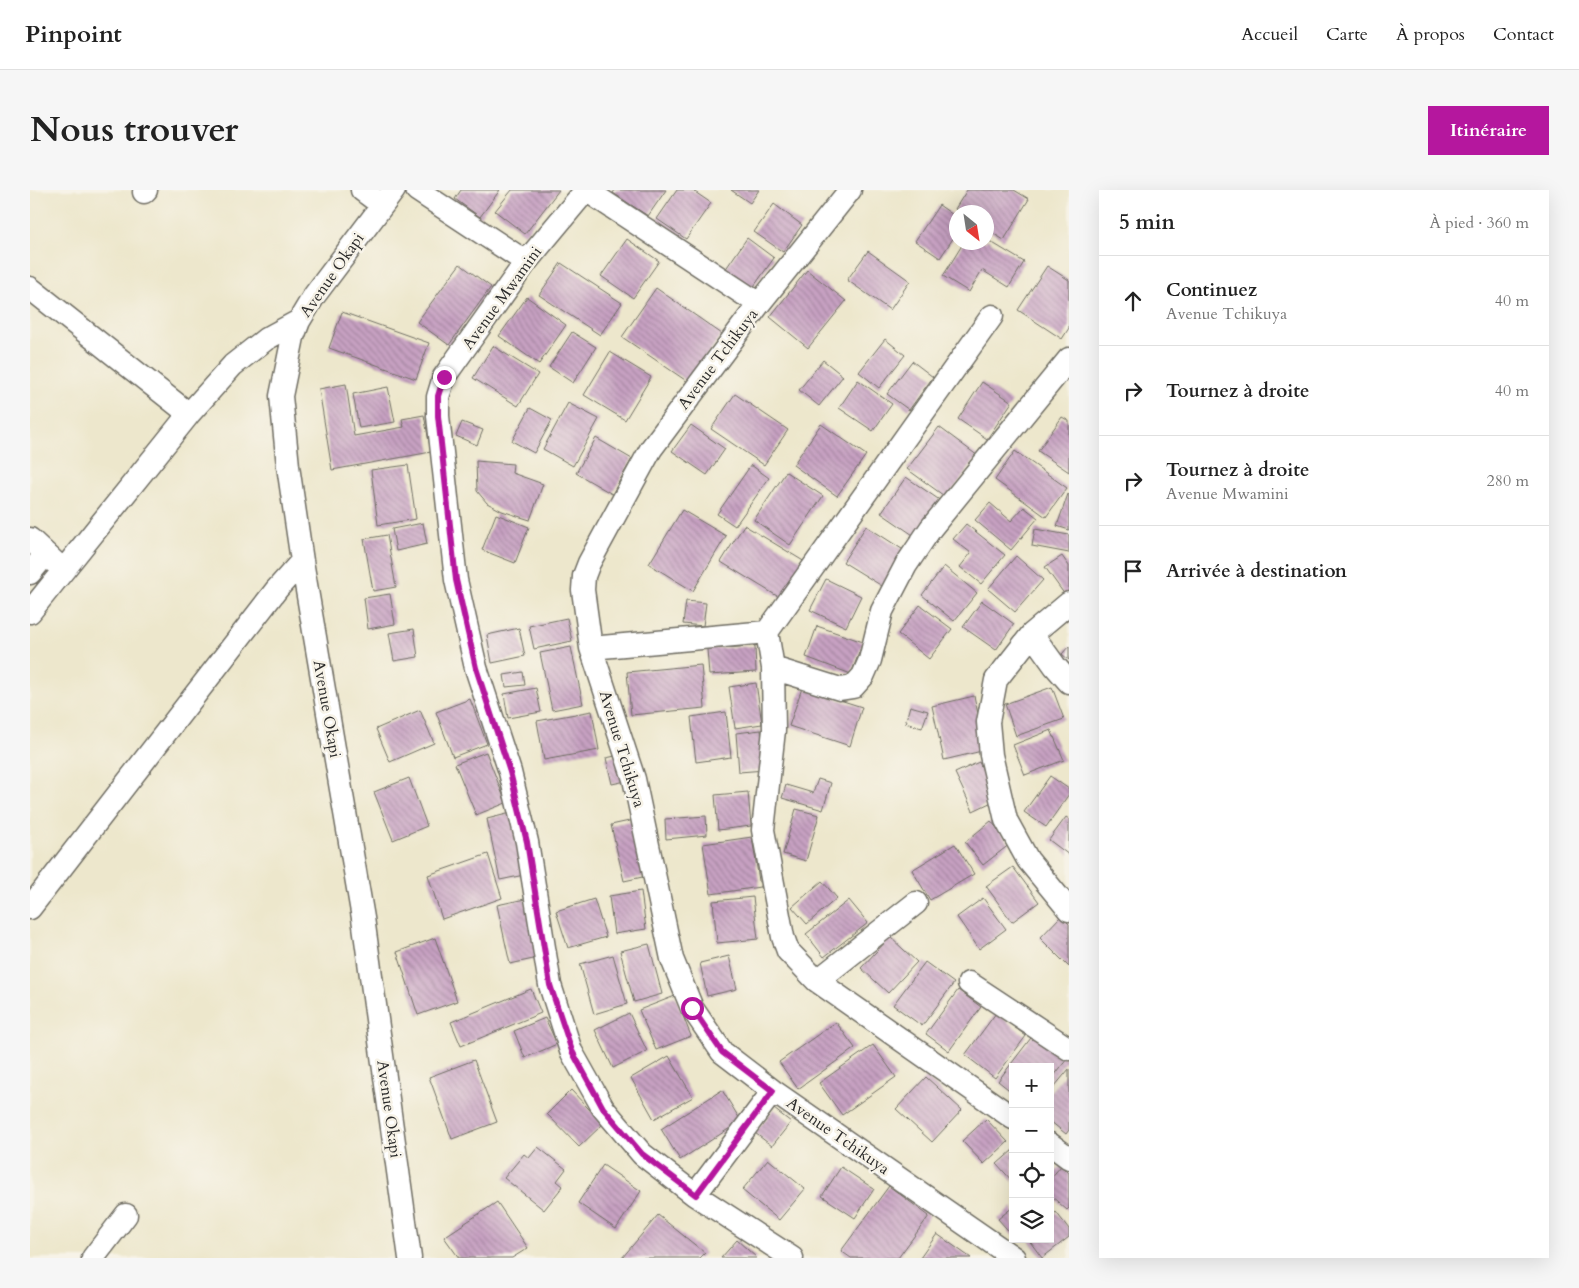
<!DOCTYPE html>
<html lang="fr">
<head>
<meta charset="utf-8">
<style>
  body { margin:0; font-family:Cardo,serif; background:#f6f6f6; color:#222 }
  .controls { position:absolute; right:15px; bottom:15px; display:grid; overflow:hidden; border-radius:0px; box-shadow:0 5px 20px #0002 }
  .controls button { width:45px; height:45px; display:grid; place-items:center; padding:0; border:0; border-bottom:1px solid #e0e0e0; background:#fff; color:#222; font:25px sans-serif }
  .compass { position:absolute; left:919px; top:15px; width:45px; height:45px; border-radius:50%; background:#fff; box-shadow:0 5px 20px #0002; rotate:150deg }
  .stop { position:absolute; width:15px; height:15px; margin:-11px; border:4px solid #b5179e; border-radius:50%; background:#fff }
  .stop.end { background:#b5179e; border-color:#fff; box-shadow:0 1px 5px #0008 }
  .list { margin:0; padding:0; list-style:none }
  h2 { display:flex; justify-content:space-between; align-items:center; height:65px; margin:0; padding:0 20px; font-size:21px }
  h2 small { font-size:16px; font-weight:400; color:#767676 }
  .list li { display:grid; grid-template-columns:32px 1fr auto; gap:15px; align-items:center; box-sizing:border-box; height:90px; padding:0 20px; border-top:1px solid #e0e0e0 }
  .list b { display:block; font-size:19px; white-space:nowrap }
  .list p { margin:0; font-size:16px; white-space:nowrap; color:#767676 }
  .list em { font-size:16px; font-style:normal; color:#767676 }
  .icon { flex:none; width:28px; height:28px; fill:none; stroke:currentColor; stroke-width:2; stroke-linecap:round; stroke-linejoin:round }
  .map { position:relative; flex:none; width:1039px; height:1068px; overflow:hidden; border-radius:0px }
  header { display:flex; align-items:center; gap:30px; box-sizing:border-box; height:70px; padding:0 25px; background:#fff; border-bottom:1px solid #e0e0e0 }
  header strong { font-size:24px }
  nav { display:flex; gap:28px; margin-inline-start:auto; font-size:18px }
  .intro { display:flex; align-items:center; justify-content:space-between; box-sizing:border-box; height:120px; padding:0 30px }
  h1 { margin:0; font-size:35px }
  .button { padding:12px 22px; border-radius:0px; background:#b5179e; color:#fff; font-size:18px; font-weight:700 }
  main { display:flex; gap:30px; padding:0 30px }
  aside { flex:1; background:#fff; border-radius:0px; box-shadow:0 5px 20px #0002 }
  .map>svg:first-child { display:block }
  .building { fill:url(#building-back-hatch) }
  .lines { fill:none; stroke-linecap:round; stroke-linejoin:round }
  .minor-casing { stroke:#6f6d63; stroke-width:25 }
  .minor { stroke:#fff; stroke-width:22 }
  .route { stroke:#b5179e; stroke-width:6 }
  .labels { text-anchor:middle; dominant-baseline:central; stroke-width:5; stroke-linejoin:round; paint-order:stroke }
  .street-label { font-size:16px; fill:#2b2b2b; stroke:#f7f3e8 }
</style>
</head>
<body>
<header>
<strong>Pinpoint</strong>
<nav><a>Accueil</a><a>Carte</a><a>À propos</a><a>Contact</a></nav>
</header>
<div class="intro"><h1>Nous trouver</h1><a class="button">Itinéraire</a></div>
<main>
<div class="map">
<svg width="1039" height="1068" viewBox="0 0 1039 1068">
  <defs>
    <pattern id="building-back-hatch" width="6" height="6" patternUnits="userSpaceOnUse" patternTransform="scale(1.25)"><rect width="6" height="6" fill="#c7a1c2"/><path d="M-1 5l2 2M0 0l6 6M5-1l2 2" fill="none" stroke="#a2839e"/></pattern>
  </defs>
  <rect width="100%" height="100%" fill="#f7f3e8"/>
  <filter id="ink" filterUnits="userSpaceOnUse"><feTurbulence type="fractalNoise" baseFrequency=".02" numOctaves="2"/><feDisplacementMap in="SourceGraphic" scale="10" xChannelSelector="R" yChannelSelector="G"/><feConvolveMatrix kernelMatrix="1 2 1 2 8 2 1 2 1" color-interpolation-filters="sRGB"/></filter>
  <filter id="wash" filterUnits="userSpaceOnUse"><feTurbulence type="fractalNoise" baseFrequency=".0096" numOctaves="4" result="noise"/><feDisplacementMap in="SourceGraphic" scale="20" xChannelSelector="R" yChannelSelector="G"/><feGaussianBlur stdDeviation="1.12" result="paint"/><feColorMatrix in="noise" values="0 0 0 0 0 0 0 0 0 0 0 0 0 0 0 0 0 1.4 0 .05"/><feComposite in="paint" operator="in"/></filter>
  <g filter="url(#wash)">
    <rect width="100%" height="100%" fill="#ede7cc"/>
    <g id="blocks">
      <path class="building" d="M431 0H470L450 27 425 9Z
        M482 0H529L495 44 465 21Z
        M585 0H636L618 26 583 3Z
        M647 0H662L681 13 656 49 627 29Z
        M701 0H729L720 13Z
        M937 0H984L999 9 974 50 956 39V22H930L925 19Z
        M744 14 772 35 753 62 724 42Z
        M909 15 926 27V44L910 68 885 51Z
        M717 48 744 68 722 99 695 80Z
        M597 49 629 71 603 108 571 86Z
        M956 49 994 72 979 97 952 80 939 102 913 86 934 52H956Z
        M838 61 880 91 860 120 817 90Z
        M531 73 592 113 570 145 509 105Z
        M430 74 461 97 419 155 387 132Z
        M1017 76 1039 90V138L1032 149 988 120Z
        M777 80 816 111 778 158 740 127Z
        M626 98 692 144 658 192 592 147Z
        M497 107 536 135 509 174 469 146Z
        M312 122 399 153 386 189 299 158Z
        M542 142 566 157 543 193 519 177Z
        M855 149 875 165 849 198 829 182Z
        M463 156 508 184 488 216 443 188Z
        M580 162 621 187 595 230 554 205Z
        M793 170 813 186 789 216 769 200Z
        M882 171 903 187 879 220 857 204Z
        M828 190 862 214 843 241 809 218Z
        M952 192 982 212 957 249 928 229Z
        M316 194 324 246 374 237 372 229 394 225 401 262 302 280 289 199Z
        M358 197 365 232 329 238 323 204Z
        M705 204 758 240 734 275 681 239Z
        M538 213 569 229 543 276 513 259Z
        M500 218 522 230 504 263 482 251Z
        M1032 227 1039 231V282L1008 261Z
        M432 232 453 240 447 255 426 246Z
        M791 234 836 265 807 306 763 275Z
        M661 235 695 259 677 285 642 261Z
        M909 237 948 266 917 308 877 279Z
        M566 248 602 269 582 304 546 283Z
        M985 261 1037 298 1016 327 965 290Z
        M446 271 483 274 482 283 513 294 500 330 472 321 457 313 447 301Z
        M378 275 386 329 348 335 341 280Z
        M721 275 739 288 705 336 687 324Z
        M756 282 793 306 760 355 724 330Z
        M876 287 911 311 886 347 851 323Z
        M1038 304 1039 305V340L1027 336Z
        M960 313 981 331 994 317 1008 328 981 360 945 330Z
        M652 320 696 346 663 401 619 374Z
        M466 324 499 337 485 373 452 360Z
        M393 333 397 354 366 361 362 339Z
        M936 334 975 365 951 394 930 377 941 363 923 349Z
        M714 335 775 372 752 409 691 372Z
        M836 336 875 361 852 396 813 372Z
        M1005 339 1039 345V363L1002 356Z
        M357 345 366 397 343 401 334 349Z
        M986 366 1013 390 985 422 958 399Z
        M1032 366 1039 376V402L1035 405 1015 377Z
        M914 376 947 403 924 431 892 405Z
        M796 389 831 406 816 437 780 420Z
        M360 404 365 434 338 439 334 408Z
        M656 411 676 413 673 436 653 434Z
        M952 411 984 434 966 460 933 437Z
        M890 415 922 439 899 469 868 444Z
        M537 428 542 451 504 459 499 436Z
        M787 436 833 452 821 484 776 467Z
        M489 438 495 466 462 473 457 445Z
        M384 439 388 467 364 471 359 443Z
        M725 456 726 482 679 485 677 459Z
        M1039 456V470L1032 464Z
        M541 457 553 514 522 520 510 463Z
        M671 475 675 518 601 525 597 482Z
        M493 482 495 495 476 497 474 485Z
        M726 493 732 534 705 538 699 497Z
        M1022 497 1034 529 986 546 975 514Z
        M506 498 511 522 478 528 474 504Z
        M772 498 832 517 820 556 759 536Z
        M944 506 956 560 914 570 902 516Z
        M440 509 457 554 423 567 406 522Z
        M880 516 898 521 892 538 875 533Z
        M390 520 404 553 360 572 346 539Z
        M562 521 569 560 514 570 507 531Z
        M696 522 701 567 666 572 661 527Z
        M731 540 735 580 709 582 706 543Z
        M1021 540 1034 570 995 585 983 555Z
        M456 562 476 613 446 625 425 574Z
        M590 565 596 591 582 594 576 568Z
        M949 572 966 610 943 621 925 583Z
        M1020 586 1039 599V604L1016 637 994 622Z
        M379 588 397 636 363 650 344 602Z
        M788 589 801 593 793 620 752 608 756 595 783 603Z
        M718 602 721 636 688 640 685 605Z
        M766 619 789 625 776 671 753 664Z
        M481 623 494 685 470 690 457 629Z
        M676 626 677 645 636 649 635 629Z
        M1036 627 1039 629V665L1019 650Z
        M604 630 617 686 594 691 581 635Z
        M961 631 980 654 953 675 935 652Z
        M722 647 730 697 681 704 673 654Z
        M925 654 944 684 900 710 882 680Z
        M458 664 472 708 412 729 398 685Z
        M983 677 1009 712 982 732 956 696Z
        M792 691 807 708 777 734 762 717Z
        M611 701 616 739 584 744 579 706Z
        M723 707 728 749 687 753 683 711Z
        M953 708 976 739 949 759 927 727Z
        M495 709 508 768 480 774 467 715Z
        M564 709 576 747 538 758 526 721Z
        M819 710 838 733 794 767 776 744Z
        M1031 726 1039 734V777L1010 748Z
        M860 747 887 772 858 803 831 778Z
        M405 748 427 811 388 825 367 762Z
        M619 754 632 804 604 812 590 761Z
        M583 765 597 814 564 824 550 774Z
        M699 766 707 799 677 806 670 773Z
        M895 772 924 793 892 836 863 815Z
        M501 799 511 823 431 856 421 832Z
        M928 800 951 817 919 861 896 844Z
        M645 806 661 846 626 860 609 820Z
        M599 823 617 861 583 878 565 840Z
        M966 823 996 846 965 888 935 865Z
        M515 828 527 854 495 868 484 841Z
        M806 832 825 858 768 899 749 872Z
        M1004 844 1037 869 1020 891V877H983V903L968 891Z
        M843 855 866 887 812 925 789 893Z
        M639 866 663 907 624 929 601 888Z
        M444 870 467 932 422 949 399 887Z
        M1039 879V940L1036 944 1020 931V902Z
        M896 887 932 920 902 952 866 919Z
        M541 900 573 934 549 957 517 924Z
        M692 900 711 931 650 970 631 939Z
        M744 919 761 932 742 956 725 943Z
        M956 929 978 952 954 974 932 951Z
        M508 957 536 979 527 991 533 996 514 1020 474 988 494 964 499 968Z
        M983 960V992L967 974Z
        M738 969 775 999 749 1030 712 1000Z
        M573 975 611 1001 586 1039 548 1013Z
        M1031 976 1039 983V1018L1037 1020 1020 1005V989Z
        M811 977 844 999 825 1028 792 1006Z
        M859 996 899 1026 868 1068H821L811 1061Z
        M467 1012 498 1058 482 1068H429L414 1047Z
        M983 1017V1046L968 1029Z
        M1026 1022 1039 1039V1047L1012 1068 998 1049H1020V1027Z
        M628 1025 675 1063 670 1068H592Z
        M907 1044 941 1068H890Z
        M707 1050 727 1068H691Z"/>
    </g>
  </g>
  <g filter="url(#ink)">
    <use href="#blocks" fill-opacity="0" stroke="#6f6d63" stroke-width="1"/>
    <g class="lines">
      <defs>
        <path id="minor" d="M332 0 352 15
          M364 0 284 106 269 131 263 147 251 206 258 276 272 371 333 728 380 1068
          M387 0 496 72
          M820 0 729 114 621 259 559 373 554 386 553 400 561 458 604 589 642 769 662 818 692 862 743 901 984 1068
          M114 2 116 0
          M0 98 159 224
          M729 114 556 0 496 72 414 187 408 207V226L426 390 446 478 480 582 497 652 520 795 541 861 573 918 612 964 665 1005 762 1068
          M962 126 737 442 743 478 744 540 733 640 753 747 758 761 787 791 983 928
          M0 349 33 380
          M0 383 16 364
          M1039 413 1002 444 966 490 958 532 961 565 976 630 998 670 1039 720
          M0 422 159 224 203 175 236 149 269 131
          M1002 444 1025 476 1039 492
          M561 458 737 442
          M743 478 810 499 823 497 833 486 840 470 852 421 876 375 901 338 1039 169
          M0 718 247 399 272 371
          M787 791 886 713
          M939 793 1039 859
          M1020 954 1039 968
          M665 1005 743 901
          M63 1068 96 1025"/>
      </defs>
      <use href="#minor" class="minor-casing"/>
      <use href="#minor" class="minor"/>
    </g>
  </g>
  <g class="lines" filter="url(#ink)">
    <path class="route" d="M414 187 408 206V226L426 390 446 478 480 582 497 652 520 795 542 861 573 918 612 964 666 1005 743 901 692 862 662 818"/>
  </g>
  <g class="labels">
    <g class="street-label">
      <text transform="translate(302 85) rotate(-55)">Avenue Okapi</text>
      <text transform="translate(472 108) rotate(-54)">Avenue Mwamini</text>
      <text transform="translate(688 169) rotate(-53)">Avenue Tchikuya</text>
      <text transform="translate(297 519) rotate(80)">Avenue Okapi</text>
      <text transform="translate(592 559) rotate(73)">Avenue Tchikuya</text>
      <text transform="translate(359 919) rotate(82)">Avenue Okapi</text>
      <text transform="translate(808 946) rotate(35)">Avenue Tchikuya</text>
    </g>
  </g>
</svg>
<div class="controls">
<button>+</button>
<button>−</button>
<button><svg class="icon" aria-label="locate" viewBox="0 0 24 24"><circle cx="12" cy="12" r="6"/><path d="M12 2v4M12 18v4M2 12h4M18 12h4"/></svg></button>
<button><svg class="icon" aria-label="layers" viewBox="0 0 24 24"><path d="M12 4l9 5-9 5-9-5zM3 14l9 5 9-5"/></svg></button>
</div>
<svg class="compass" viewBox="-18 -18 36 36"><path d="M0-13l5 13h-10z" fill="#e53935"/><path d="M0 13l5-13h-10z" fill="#767676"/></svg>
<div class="stop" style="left:662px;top:818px"></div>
<div class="stop end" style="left:414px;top:187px"></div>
</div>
<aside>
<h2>5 min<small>À pied · 360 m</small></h2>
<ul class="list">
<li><svg class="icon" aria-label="ahead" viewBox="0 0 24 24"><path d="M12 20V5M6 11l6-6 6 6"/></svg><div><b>Continuez</b><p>Avenue Tchikuya</p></div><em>40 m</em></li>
<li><svg class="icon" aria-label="right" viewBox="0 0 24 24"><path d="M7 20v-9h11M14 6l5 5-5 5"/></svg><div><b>Tournez à droite</b></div><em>40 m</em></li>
<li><svg class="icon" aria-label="right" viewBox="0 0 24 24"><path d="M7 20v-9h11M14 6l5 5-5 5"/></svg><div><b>Tournez à droite</b><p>Avenue Mwamini</p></div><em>280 m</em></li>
<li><svg class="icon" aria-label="arrive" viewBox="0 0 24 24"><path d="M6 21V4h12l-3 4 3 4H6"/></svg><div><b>Arrivée à destination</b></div></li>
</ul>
</aside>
</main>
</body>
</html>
